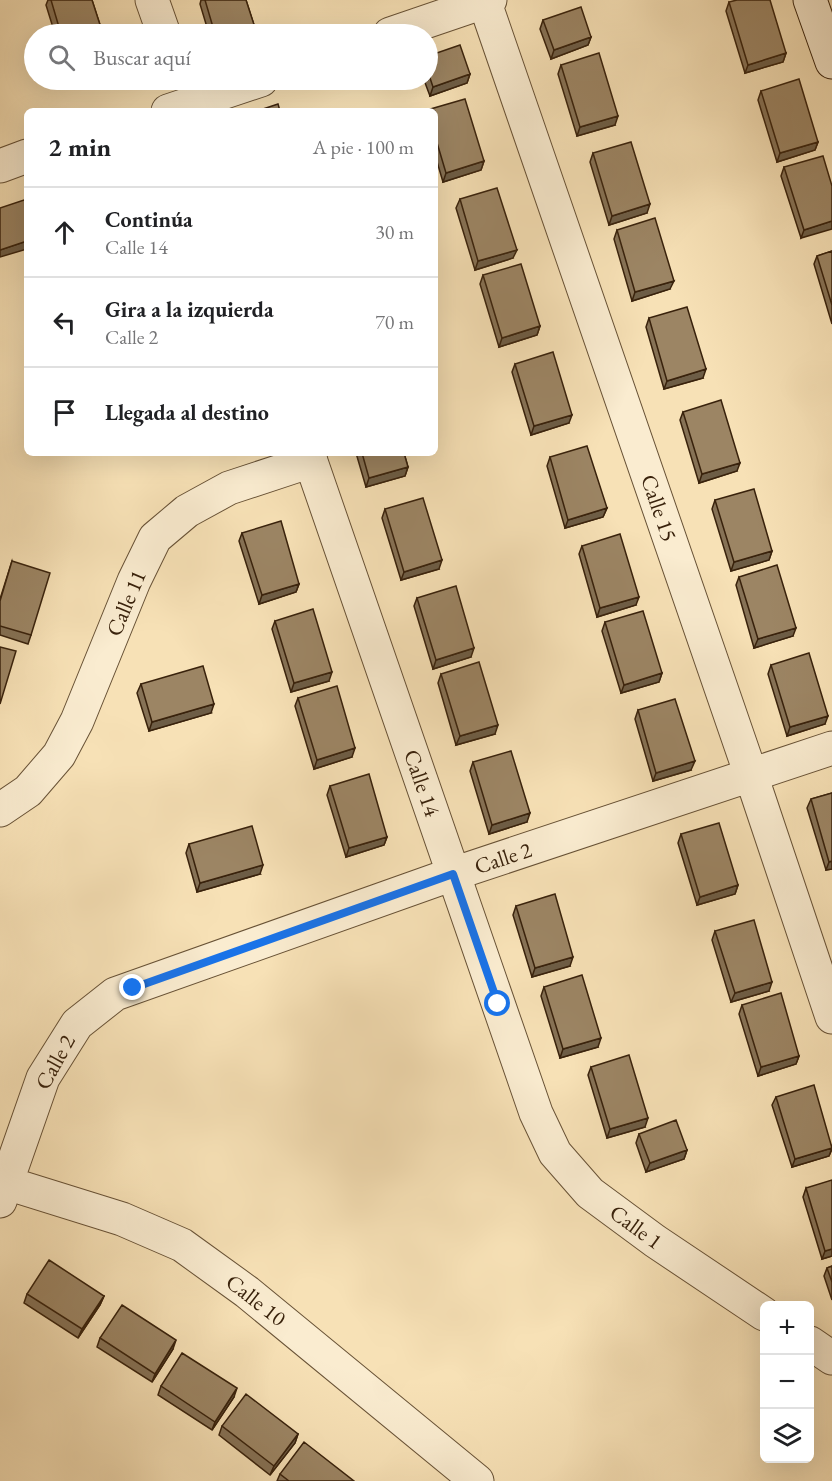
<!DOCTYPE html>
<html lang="es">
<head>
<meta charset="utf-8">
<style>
  body { margin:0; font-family:"EB Garamond",serif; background:#f2f2f2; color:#202124 }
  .controls { position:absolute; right:18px; bottom:18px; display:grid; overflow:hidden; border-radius:9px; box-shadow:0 6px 24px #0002 }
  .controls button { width:54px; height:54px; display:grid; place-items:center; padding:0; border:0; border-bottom:2px solid #e0e0e0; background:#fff; color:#202124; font:30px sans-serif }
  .stop { position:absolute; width:18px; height:18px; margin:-14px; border:4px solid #1a73e8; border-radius:50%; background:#fff }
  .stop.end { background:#1a73e8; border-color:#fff; box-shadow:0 2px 6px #0008 }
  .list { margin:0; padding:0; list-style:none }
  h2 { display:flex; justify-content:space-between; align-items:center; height:78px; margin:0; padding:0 24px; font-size:26px }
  h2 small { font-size:20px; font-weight:400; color:#757577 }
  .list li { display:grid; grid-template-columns:39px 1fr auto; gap:18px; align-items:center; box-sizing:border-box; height:90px; padding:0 24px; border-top:2px solid #e0e0e0 }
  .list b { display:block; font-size:22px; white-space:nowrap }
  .list p { margin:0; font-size:20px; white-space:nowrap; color:#757577 }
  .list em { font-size:20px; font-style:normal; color:#757577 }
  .icon { flex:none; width:33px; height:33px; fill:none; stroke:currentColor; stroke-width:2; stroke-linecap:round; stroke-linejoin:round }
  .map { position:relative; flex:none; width:832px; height:1481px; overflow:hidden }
  .search { position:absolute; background:#fff; box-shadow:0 6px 24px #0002; left:24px; top:24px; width:414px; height:66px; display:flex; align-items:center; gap:15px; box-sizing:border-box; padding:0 21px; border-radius:33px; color:#757577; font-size:22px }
  .panel { position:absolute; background:#fff; box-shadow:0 6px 24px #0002; left:24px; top:108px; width:414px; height:348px; border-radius:9px }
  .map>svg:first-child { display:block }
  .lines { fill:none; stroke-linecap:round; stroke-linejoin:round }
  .street-casing { stroke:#685236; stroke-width:35 }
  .secondary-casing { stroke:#39220c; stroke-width:35 }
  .street { stroke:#faecd0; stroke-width:33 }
  .secondary { stroke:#faecd0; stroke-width:33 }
  .wall { fill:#867256; stroke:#39220c; stroke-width:1.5 }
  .shaded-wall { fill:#6d5d46; stroke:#39220c; stroke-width:1.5 }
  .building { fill:#9c8564; stroke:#39220c; stroke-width:1.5 }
  .route { stroke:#1a73e8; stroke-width:8 }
  .labels { text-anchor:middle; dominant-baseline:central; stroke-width:5; stroke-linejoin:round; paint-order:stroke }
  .street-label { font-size:22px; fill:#39220c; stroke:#faecd0 }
</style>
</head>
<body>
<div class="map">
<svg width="832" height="1481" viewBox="0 0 832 1481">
  <rect width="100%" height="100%" fill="#f7e1b6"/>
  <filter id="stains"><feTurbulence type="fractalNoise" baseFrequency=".00333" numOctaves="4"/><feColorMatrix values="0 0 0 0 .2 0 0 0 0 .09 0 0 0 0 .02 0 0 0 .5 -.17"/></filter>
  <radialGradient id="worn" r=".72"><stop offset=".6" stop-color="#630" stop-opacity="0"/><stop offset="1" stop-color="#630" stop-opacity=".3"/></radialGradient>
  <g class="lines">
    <defs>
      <path id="street" d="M152 0 164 34
        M484 0 751 775 832 1017
        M390 34 490 0
        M168 111 261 80
        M0 166 27 156
        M308 453 536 1113 555 1153 590 1193 655 1241 764 1314
        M0 810 28 791 59 755 77 721 134 581 155 538 187 511 229 488 311 461
        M0 1181 122 1219 182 1245 247 1292 477 1481
        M0 1201 43 1078 77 1024 115 994 453 874 832 748
        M810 1343 832 1358"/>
      <path id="secondary" d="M810 0 832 62"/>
    </defs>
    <use href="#street" class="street-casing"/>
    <use href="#secondary" class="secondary-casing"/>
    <use href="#street" class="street"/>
    <use href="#secondary" class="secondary"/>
  </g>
  <path class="wall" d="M48 0H92L103 34H55L46 5Z
    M201 0H246L257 34H209L200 4Z
    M729 2 786 53 783 62 745 73 726 11Z
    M543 20 591 37 588 45 551 59 540 29Z
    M428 56 470 74 467 83 430 96 424 80H428Z
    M561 65 615 125 577 136 558 74Z
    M761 91 818 142 815 150 777 162 758 100Z
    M435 111 484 161 481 170 443 182 435 155Z
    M593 153 647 213 609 225 590 162Z
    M784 167 832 186 801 238 781 176Z
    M460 199 513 258 475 270 456 208Z
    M617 230 670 289 632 301 614 239Z
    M832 251V324L814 264 817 256Z
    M483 275 540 326 537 335 499 347 480 284Z
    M649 318 703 378 664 389 646 327Z
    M515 364 569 423 531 435 512 372Z
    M683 412 737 471 699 483 680 420Z
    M356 453H404L408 467 405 476 366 487Z
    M550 457 607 508 603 517 565 528 547 466Z
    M715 500 772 551 769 560 731 571 712 509Z
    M385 509 439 569 401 580 382 518Z
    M242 533 299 584 296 592 259 604 239 541Z
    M582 546 636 605 597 617 579 554Z
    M12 561 31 635 28 644 0 635V599Z
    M739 577 793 636 754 648 736 585Z
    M417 598 471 657 433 669 414 606Z
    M275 621 329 681 291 692 272 629Z
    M605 622 662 673 659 682 621 693 602 631Z
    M771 665 825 724 787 736 768 674Z
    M441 674 495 734 456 745 438 683Z
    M141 684 211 713 149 731 137 693Z
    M298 698 352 757 314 769 295 706Z
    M638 710 691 770 653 781 635 719Z
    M473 762 527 822 489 834 470 771Z
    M330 786 387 837 384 845 346 857 327 795Z
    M832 793V869L826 870 807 808 811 799Z
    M681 834 738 885 735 894 697 905 678 843Z
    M189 844 260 874 197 892 186 853Z
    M516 906 570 966 532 977 513 915Z
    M715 931 769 991 731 1002 712 940Z
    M544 987 598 1047 560 1058 541 996Z
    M742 1005 799 1056 796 1064 758 1076 739 1014Z
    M591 1067 645 1127 607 1138 588 1075Z
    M776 1097 832 1146V1149L829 1156 792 1167 772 1105Z
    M639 1134 687 1150 684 1159 646 1172 636 1143Z
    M806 1188 832 1256 822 1259 803 1197Z
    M832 1266V1300L824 1276 827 1268Z
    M27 1294 104 1296 100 1305 78 1338 24 1303Z
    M100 1338 173 1349 152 1382 97 1347Z
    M161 1386 234 1397 212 1430 158 1395Z
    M222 1426 298 1434 295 1443 270 1475 219 1435Z
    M280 1474 354 1481H277Z"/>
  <path class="shaded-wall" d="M591 37 588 45 551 59 554 50Z
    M786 53 783 62 745 73 748 65Z
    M470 74 467 83 430 96 433 87Z
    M618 116 615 125 577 136 580 127Z
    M818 142 815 150 777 162 780 153Z
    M484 161 481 170 443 182 446 173Z
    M650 204 647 213 609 225 612 216Z
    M832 221V229L801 238 804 230Z
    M27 241V249L0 257V250Z
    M517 250 513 258 475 270 478 261Z
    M674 281 670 289 632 301 635 292Z
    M540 326 537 335 499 347 502 338Z
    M706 369 703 378 664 389 667 381Z
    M572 415 569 423 531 435 534 426Z
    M740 463 737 471 699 483 702 474Z
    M408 467 405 476 366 487 369 478Z
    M607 508 603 517 565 528 568 520Z
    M772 551 769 560 731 571 734 562Z
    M442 560 439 569 401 580 404 572Z
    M299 584 296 592 259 604 262 595Z
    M639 597 636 605 597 617 600 608Z
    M796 628 793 636 754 648 758 639Z
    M474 648 471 657 433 669 436 660Z
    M332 672 329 681 291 692 294 683Z
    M662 673 659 682 621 693 624 685Z
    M214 704 211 713 149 731 152 722Z
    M828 716 825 724 787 736 790 727Z
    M498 725 495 734 456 745 460 736Z
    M355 748 352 757 314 769 317 760Z
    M695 761 691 770 653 781 656 773Z
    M530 813 527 822 489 834 492 825Z
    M387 837 384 845 346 857 349 848Z
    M832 861V869L826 870 829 862Z
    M263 865 260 874 197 892 200 883Z
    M738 885 735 894 697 905 700 897Z
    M573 957 570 966 532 977 535 968Z
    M772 982 769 991 731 1002 735 993Z
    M601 1038 598 1047 560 1058 563 1049Z
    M799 1056 796 1064 758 1076 761 1067Z
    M648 1118 645 1127 607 1138 610 1129Z
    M832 1148 829 1156 792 1167 795 1159Z
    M687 1150 684 1159 646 1172 650 1163Z
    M832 1249V1256L822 1259 825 1251Z
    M104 1296 100 1305 78 1338 82 1329Z
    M176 1340 173 1349 152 1382 155 1374Z
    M237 1388 234 1397 212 1430 215 1422Z
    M298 1434 295 1443 270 1475 274 1466Z"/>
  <path class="building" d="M51 0H92L103 34H61Z
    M205 0H246L257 34H215Z
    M737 0H770L786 53 748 65 729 2Z
    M581 7 591 37 554 50 543 20Z
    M460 45 470 74 433 87 428 72V56Z
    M599 53 618 116 580 127 561 65Z
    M799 79 818 142 780 153 761 91Z
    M465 99 484 161 446 173 435 136V111L427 110Z
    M278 104 280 111H257Z
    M631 142 650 204 612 216 593 153Z
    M823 156 832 186V221L804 230 784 167Z
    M497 188 517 250 478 261 460 199Z
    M27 199V241L0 250V208Z
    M655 218 674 281 635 292 617 230Z
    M832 251V305L817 256Z
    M521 264 540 326 502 338 483 275Z
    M687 307 706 369 667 381 649 318Z
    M553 352 572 415 534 426 515 364Z
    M721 400 740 463 702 474 683 412Z
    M587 446 607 508 568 520 550 457Z
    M362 453H404L408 467 369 478Z
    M754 489 772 551 734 562 715 500Z
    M423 498 442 560 404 572 385 509Z
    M281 521 299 584 262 595 242 533Z
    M620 534 639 597 600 608 582 546Z
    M12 561 50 573 31 635 0 626V601Z
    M777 565 796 628 758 639 739 577Z
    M456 586 474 648 436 660 417 598Z
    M313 609 332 672 294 683 275 621Z
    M643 611 662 673 624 685 605 622Z
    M0 647 16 651 0 704Z
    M809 653 828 716 790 727 771 665Z
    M479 662 498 725 460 736 441 674Z
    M203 666 214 704 152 722 141 684Z
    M337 686 355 748 317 760 298 698Z
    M675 699 695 761 656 773 638 710Z
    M511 751 530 813 492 825 473 762Z
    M369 774 387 837 349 848 330 786Z
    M832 793V861L829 862 811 799Z
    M719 823 738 885 700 897 681 834Z
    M252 826 263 865 200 883 189 844Z
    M555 894 573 957 535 968 516 906Z
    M754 920 772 982 735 993 715 931Z
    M582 975 601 1038 563 1049 544 987Z
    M781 993 799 1056 761 1067 742 1005Z
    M629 1055 648 1118 610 1129 591 1067Z
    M814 1085 832 1148 795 1159 776 1097Z
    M676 1120 687 1150 650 1163 639 1134Z
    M832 1180V1249L825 1251 806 1188Z
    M49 1260 104 1296 82 1329 27 1294Z
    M832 1266V1282L827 1268Z
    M122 1305 176 1340 155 1374 100 1338Z
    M182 1353 237 1388 215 1422 161 1386Z
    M246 1394 298 1434 274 1466 222 1426Z
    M304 1442 354 1481H289L280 1474Z"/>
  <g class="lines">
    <path class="route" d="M133 988 453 874 498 1004"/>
  </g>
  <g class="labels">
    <g class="street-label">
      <text transform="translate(659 508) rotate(71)">Calle 15</text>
      <text transform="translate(126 603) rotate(-67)">Calle 11</text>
      <text transform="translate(422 783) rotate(71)">Calle 14</text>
      <text transform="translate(503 858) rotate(-18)">Calle 2</text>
      <text transform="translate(55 1062) rotate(-61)">Calle 2</text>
      <text transform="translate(636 1227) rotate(36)">Calle 1</text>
      <text transform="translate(256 1300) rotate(38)">Calle 10</text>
    </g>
  </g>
  <rect width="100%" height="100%" filter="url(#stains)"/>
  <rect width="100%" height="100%" fill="url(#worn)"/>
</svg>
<div class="controls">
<button>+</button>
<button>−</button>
<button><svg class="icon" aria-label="layers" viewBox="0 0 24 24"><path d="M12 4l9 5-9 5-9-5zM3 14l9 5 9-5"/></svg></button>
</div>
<div class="stop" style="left:498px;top:1004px"></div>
<div class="stop end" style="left:133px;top:988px"></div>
<div class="search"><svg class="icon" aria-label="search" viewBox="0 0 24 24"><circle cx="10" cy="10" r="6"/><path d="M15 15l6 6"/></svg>Buscar aquí</div>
<section class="panel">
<h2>2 min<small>A pie · 100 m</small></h2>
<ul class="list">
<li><svg class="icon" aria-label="ahead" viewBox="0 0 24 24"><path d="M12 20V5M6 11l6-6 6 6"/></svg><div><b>Continúa</b><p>Calle 14</p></div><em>30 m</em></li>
<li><svg class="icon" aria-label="left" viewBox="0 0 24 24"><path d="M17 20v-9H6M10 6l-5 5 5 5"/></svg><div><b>Gira a la izquierda</b><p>Calle 2</p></div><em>70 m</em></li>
<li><svg class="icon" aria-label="arrive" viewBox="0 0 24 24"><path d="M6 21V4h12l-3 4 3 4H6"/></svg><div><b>Llegada al destino</b></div></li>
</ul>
</section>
</div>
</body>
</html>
